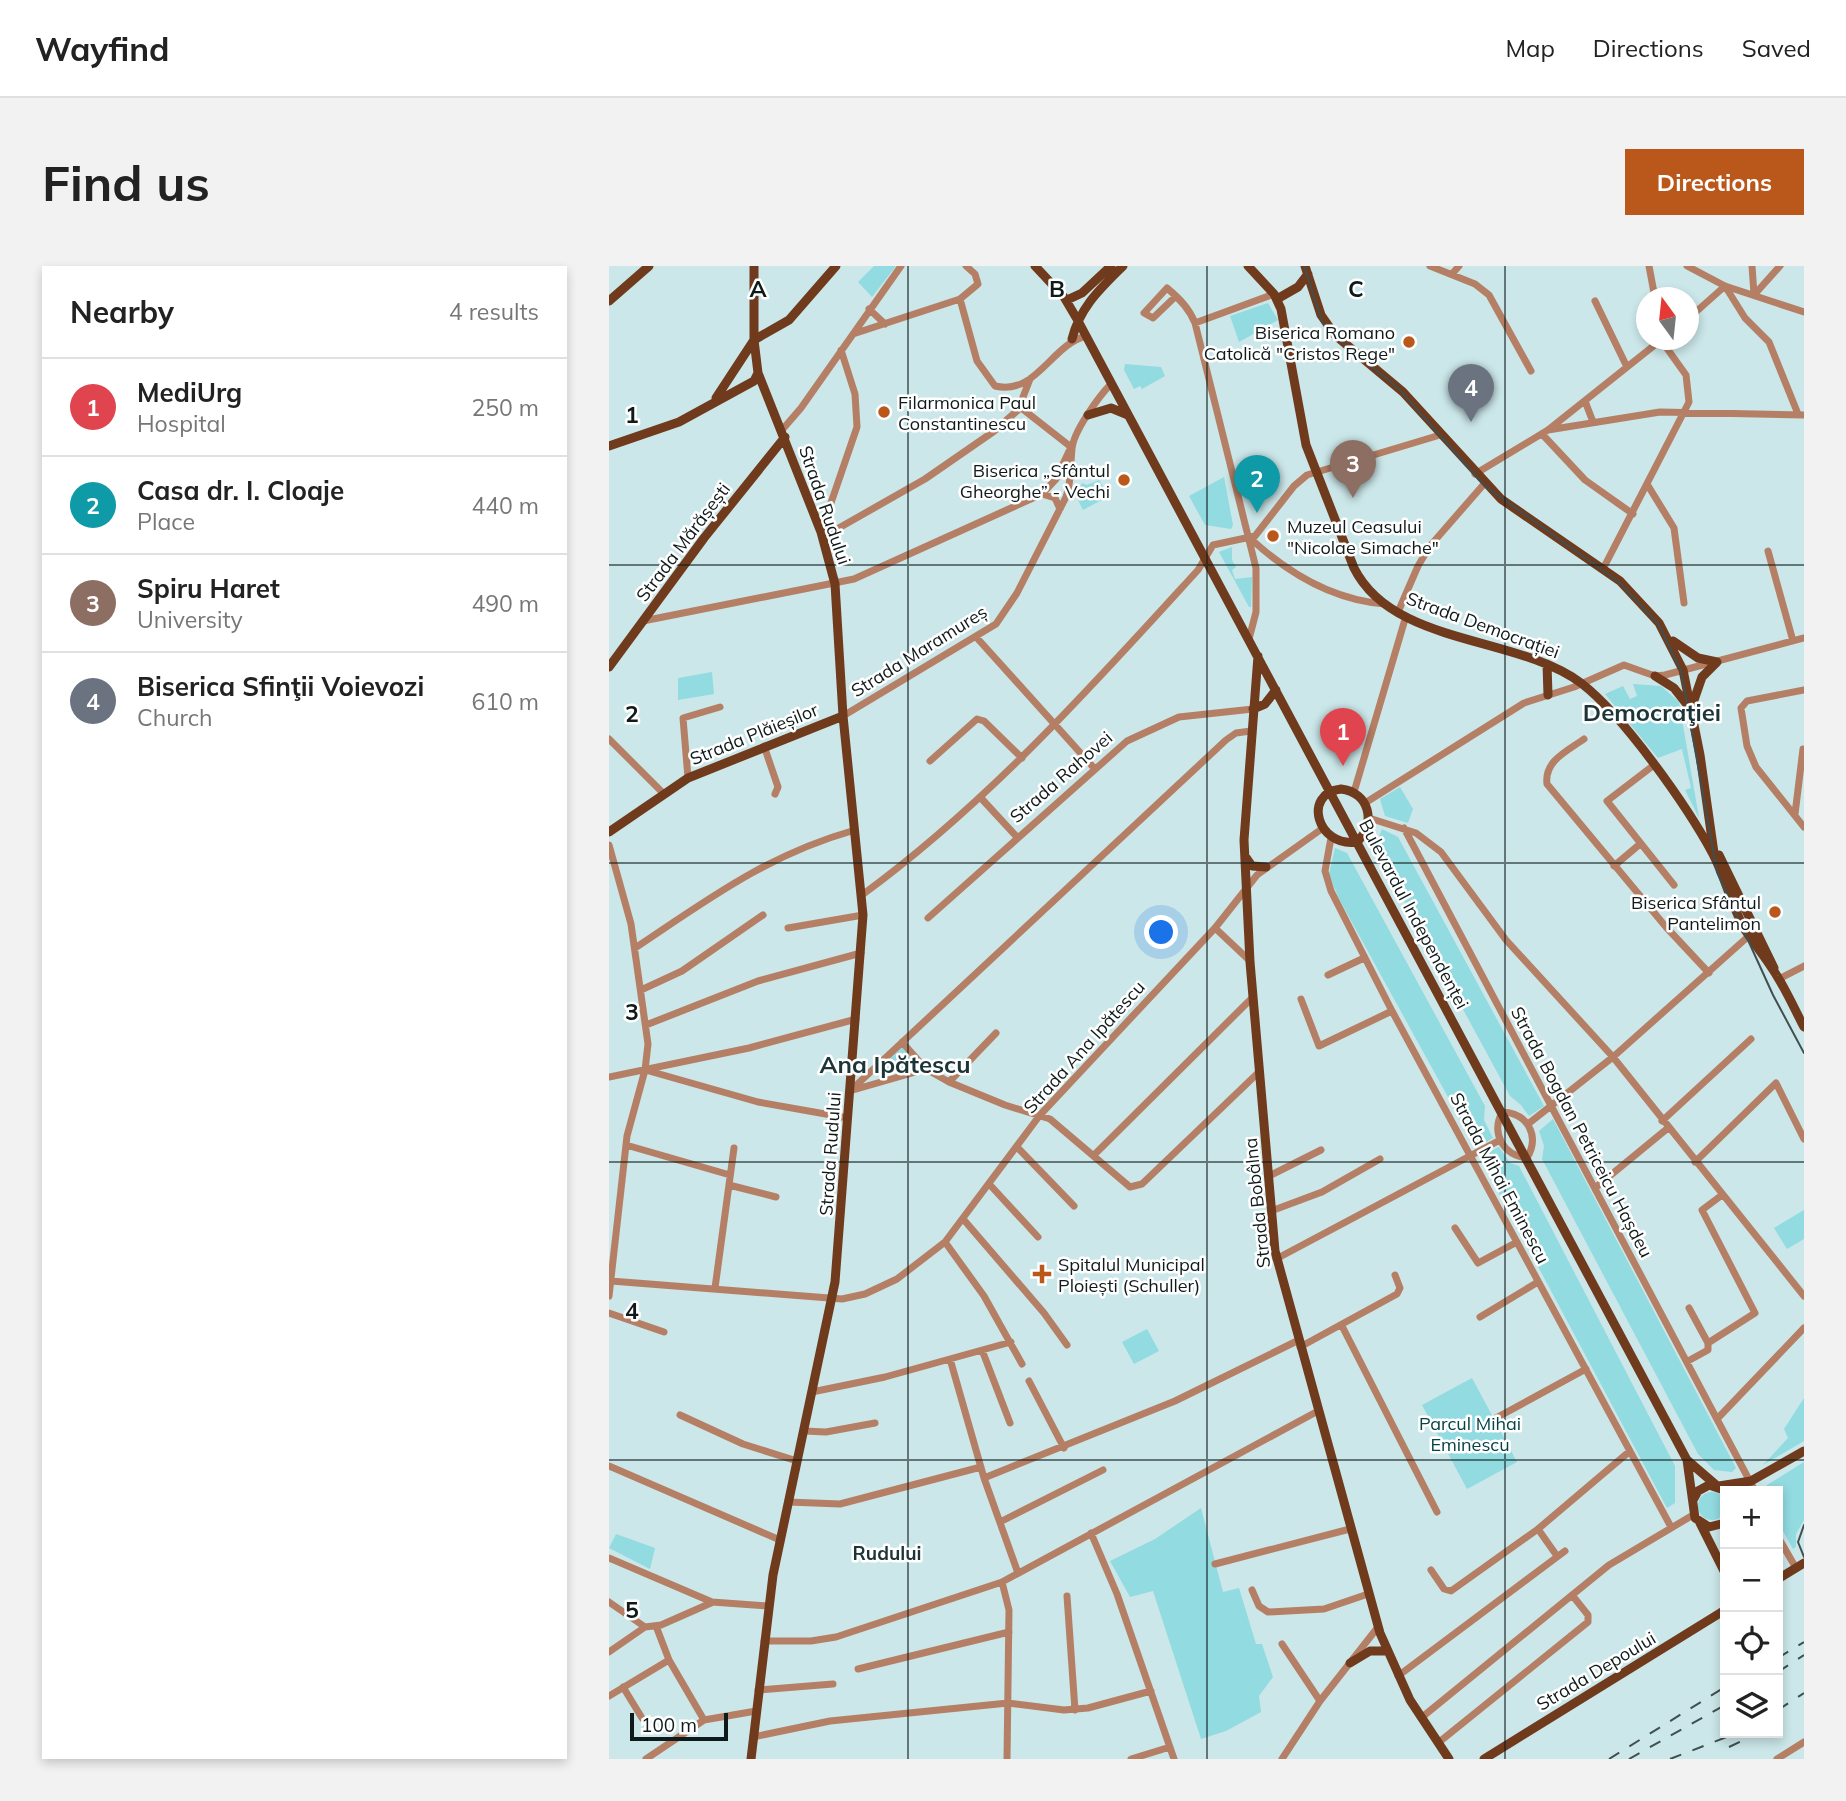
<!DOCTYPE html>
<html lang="en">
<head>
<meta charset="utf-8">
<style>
  body { margin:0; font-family:Mulish,sans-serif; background:#f2f2f2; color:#222 }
  .controls { position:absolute; right:21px; bottom:21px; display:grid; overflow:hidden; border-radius:0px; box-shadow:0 4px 10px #0003 }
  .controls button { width:63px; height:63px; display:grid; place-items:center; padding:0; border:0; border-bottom:2px solid #e0e0e0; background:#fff; color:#222; font:35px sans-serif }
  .compass { position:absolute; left:1027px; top:21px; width:63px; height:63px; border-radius:50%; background:#fff; box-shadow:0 4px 10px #0003; rotate:345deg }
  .scale { position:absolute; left:21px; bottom:18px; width:98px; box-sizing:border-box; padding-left:7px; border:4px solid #0f1a1a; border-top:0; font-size:19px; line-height:24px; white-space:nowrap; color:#0f1a1a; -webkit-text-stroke:5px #fff; paint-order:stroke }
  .you { position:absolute; left:553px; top:667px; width:24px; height:24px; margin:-18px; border:5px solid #fff; border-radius:50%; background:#1a73e8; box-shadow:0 0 0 10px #1a73e833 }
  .badge { display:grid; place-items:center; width:46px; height:46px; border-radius:50%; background:#ba581c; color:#fff; font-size:23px; font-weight:700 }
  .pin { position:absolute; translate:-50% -58px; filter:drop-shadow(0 2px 4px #0008) }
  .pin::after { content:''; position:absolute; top:37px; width:24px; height:21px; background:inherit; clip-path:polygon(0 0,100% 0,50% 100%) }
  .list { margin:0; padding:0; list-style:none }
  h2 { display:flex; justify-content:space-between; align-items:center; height:91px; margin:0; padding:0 28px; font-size:30px }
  h2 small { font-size:23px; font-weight:400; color:#767676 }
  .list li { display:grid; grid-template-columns:46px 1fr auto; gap:21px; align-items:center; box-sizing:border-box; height:98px; padding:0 28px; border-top:2px solid #e0e0e0 }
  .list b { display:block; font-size:26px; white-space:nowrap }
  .list p { margin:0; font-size:23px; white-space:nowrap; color:#767676 }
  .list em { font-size:23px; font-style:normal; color:#767676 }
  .icon { flex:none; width:38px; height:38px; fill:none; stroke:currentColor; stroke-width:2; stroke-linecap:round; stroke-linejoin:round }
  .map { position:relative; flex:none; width:1195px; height:1493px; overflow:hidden; border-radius:0px }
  header { display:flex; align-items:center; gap:42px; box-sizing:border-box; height:98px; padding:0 35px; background:#fff; border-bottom:2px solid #e0e0e0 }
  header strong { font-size:33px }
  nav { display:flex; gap:38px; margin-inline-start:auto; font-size:24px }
  .intro { display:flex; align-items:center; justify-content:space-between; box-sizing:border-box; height:168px; padding:0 42px }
  h1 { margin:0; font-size:49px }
  .button { padding:18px 32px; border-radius:0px; background:#ba581c; color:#fff; font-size:24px; font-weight:700 }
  main { display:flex; gap:42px; padding:0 42px }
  aside { flex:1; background:#fff; border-radius:0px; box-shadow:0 4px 10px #0003 }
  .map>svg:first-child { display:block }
  .green { fill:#91dbe1 }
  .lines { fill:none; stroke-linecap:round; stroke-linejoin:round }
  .minor { stroke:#b57f65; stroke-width:7 }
  .major { stroke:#703a1c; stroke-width:9 }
  .tram { stroke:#404f50; stroke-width:2 }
  .rail { stroke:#404f50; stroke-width:2; stroke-dasharray:12 12; stroke-linecap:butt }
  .grid { fill:none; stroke:#0f1a1a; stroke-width:2; stroke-opacity:0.55 }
  .poi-dot { fill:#ba581c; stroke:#fff; stroke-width:2.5 }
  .labels { text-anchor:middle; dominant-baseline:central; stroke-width:5; stroke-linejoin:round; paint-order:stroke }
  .poi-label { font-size:18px; fill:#0f1a1a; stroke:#fff; text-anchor:end }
  .street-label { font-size:18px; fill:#0f1a1a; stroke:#fff }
  .park-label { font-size:18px; fill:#064347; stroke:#fff }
  .neighbourhood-label { font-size:19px; font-weight:bold; fill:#1e3537; stroke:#fff }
  .district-label { font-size:24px; font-weight:bold; fill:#1e3537; stroke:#fff }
  .grid-label { font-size:23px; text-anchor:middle; font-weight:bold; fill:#0f1a1a; stroke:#fff; stroke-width:5; stroke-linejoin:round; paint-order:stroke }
</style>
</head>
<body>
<header>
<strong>Wayfind</strong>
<nav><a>Map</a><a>Directions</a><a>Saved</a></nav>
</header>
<div class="intro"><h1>Find us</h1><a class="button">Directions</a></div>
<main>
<aside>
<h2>Nearby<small>4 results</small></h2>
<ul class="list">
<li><span class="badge" style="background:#e0444e">1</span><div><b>MediUrg</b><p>Hospital</p></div><em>250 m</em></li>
<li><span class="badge" style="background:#0f9aa8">2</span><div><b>Casa dr. I. Cloaje</b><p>Place</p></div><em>440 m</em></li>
<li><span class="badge" style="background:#8d6e63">3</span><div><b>Spiru Haret</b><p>University</p></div><em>490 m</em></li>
<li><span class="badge" style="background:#6b7280">4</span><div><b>Biserica Sfinţii Voievozi</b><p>Church</p></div><em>610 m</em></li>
</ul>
</aside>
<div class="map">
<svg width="1195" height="1493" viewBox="0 0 1195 1493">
  <rect width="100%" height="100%" fill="#cbe7e9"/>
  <path class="green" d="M265 0H287L263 31 249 16Z
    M659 37 669 54 630 76 621 50Z
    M516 98 552 101 556 110 533 123 531 120 525 123 515 104Z
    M615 211 624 259 622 263 596 259 580 230Z
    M490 214 500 230 474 244 467 230 473 217 478 219Z
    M623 281V294L627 301 623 304 626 313 643 311 642 341H640L610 286Z
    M103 406 105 428 69 434V412Z
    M1024 418 1052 420 1070 436 1090 552 1076 524 1082 522 1073 483 1049 492 996 428 1014 420 1021 433 1028 430Z
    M791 521 804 543 799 557 776 550 771 533Z
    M773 563 789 571 935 840 920 850 912 839 901 830 766 581Z
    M726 582 738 587 876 840 875 854 884 872 867 882 729 631 720 608Z
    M294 780 306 798 271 809 269 805Z
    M944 853 1127 1202 1123 1206 1105 1204 1089 1188 933 893 935 880 930 865Z
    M890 881 901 897 910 900 1066 1200V1237L1058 1242 870 890Z
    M1195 944V973L1178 983 1165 962Z
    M538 1063 550 1085 525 1098 513 1076Z
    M863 1112 908 1196 858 1223 813 1139Z
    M1195 1132V1175L1154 1199 1179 1172 1175 1163Z
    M1195 1196V1254L1187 1268V1281L1184 1283 1169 1256V1225H1155L1158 1219Z
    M1089 1240a14 14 0 1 1 28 0a14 14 0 1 1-28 0Z
    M592 1242 614 1326 630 1322 647 1378H653L664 1411 650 1430 652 1446 617 1465 592 1473 544 1325 521 1331 501 1295 546 1273Z
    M7 1268 46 1282 41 1303 0 1282Z"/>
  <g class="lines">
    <path class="minor" d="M821 0 866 18 880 29 922 105
      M1040 0 1046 32
      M1078 0 1116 20 1195 46
      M1143 0 1145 28
      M843 8 850 0
      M1145 29 1171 0
      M567 30 544 52 535 47 558 22C570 32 580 42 586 57L647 302V346L640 373
      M351 33 368 95 386 120C427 130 442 79 477 70
      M986 35 1018 101
      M260 43 276 58
      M1080 52 1116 20 1136 52 1160 76 1189 148
      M586 57 665 28
      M244 68 351 33 369 18 366 8 357 0
      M976 135 984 156
      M173 164 192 142 292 0
      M939 164 1051 146 1195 149
      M933 168 976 214 1024 248
      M866 208 939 164 1052 74
      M1038 218 1065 262 1075 337
      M433 228 446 232 451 243
      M212 266 248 161 246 128 232 84
      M214 271 316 213 384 166 409 144 421 113
      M642 273C680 308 724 334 776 338
      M1159 285 1184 375
      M994 303 1080 136 1077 109 1052 74
      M789 346 809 300 821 280 875 218
      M34 355 245 313 433 228 447 213 462 181 411 141
      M368 372 485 502
      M1195 424 1138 435 1132 442 1138 480 1147 501 1195 561
      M234 450 387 358 408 327 457 231C463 214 461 200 463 183 464 166 490 130 502 118
      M0 473 54 527
      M975 473C958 485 935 495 938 518L1057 661 1100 707
      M155 480 169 521 166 528
      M321 495 368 453 375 455 413 492
      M1045 499 998 535 1065 619
      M79 512 74 452 111 441
      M745 526 797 350
      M371 531 408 571
      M756 537 915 437 965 421 1015 399 1046 410 1056 409 1195 372
      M1186 548 1194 483
      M760 552 807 567 832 586 897 674 1004 791 1195 1030
      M795 562 1146 1225
      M722 572 716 605 722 625 783 745 1062 1261
      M0 579 22 658 39 778 36 804 18 870 0 1030
      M1005 600 1031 578
      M253 629C380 536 484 419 589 304L604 279 646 270 685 220 698 209 831 169
      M319 652 518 475 570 451 644 443
      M179 662 254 649
      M606 662 641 695
      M26 682C101 632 158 589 246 564
      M719 709 755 692
      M1170 713 1195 700
      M32 724 73 705 154 649
      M692 733 710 780 783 745
      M37 759 149 715 252 687
      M293 776 317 803 340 816 396 839 441 853 521 921 533 918 651 805
      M40 805 149 836 239 852
      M0 811 140 782 247 753
      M340 816 387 767
      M244 824 317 803
      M241 825 617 474 627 467 642 465
      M893 846C919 847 931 870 918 892 894 889 882 868 893 846Z
      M1053 855 1142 773
      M919 858 1004 791 1142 668
      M17 879 121 909
      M409 882 465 940
      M485 889 644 731
      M1086 896 1167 817 1195 873
      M660 910 712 884
      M120 919 167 931
      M382 920 429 971
      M986 922 1059 862
      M662 945 713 926 771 893
      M355 954 435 1047 458 1079
      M846 962 869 997 908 976
      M336 976 375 1030 413 1098
      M667 993 891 874
      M2 1015 233 1033 256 1028 288 1013 336 976 431 849 606 662 648 609 714 562
      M106 1022 125 882
      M1080 1042 1099 1077
      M0 1047 55 1066
      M871 1051 929 1016
      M733 1060 828 1246
      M691 1081 788 1028 791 1022 786 1009
      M373 1084 401 1157
      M341 1093 375 1212 409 1307
      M1079 1095 1099 1084V1077L1146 1047 1093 944 1113 929
      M420 1115 455 1182
      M203 1126 276 1111 402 1076
      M71 1149 134 1178 188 1195
      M887 1152 977 1103
      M1109 1152 1195 1062
      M195 1165 217 1166 266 1157
      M0 1200 171 1274
      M375 1212 566 1135 690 1074
      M179 1236 231 1238 372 1201
      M391 1256 494 1204
      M929 1263 948 1290
      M482 1267 508 1328 565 1493
      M1169 1271 1187 1302
      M0 1292 103 1336 159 1340
      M606 1298 741 1263
      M822 1304 835 1323 842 1325 929 1263 1021 1185
      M393 1316 400 1344 398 1493
      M643 1324 650 1340 659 1346 715 1343 759 1328
      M458 1330 466 1444
      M0 1336 36 1361
      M47 1360 60 1394 95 1454
      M36 1361 52 1359 102 1337
      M155 1375H202L227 1371 393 1316 709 1145
      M673 1378 711 1435
      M0 1386 36 1361
      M249 1403 400 1366
      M789 1410 956 1285
      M14 1421 33 1452
      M149 1424 224 1418
      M0 1430 60 1394
      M812 1452 1000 1299 1084 1249
      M144 1471 221 1455 399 1437 455 1444 479 1442 542 1425
      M829 1477 979 1356V1349L963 1329
      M37 1493 95 1454 147 1445
      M522 1493 561 1481
      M673 1493 711 1435 769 1361
      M1168 1493 1195 1476"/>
    <path class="major" d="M426 0 455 31 468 53 1078 1194 1107 1219
      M639 0 665 28 672 43 697 179 745 302C784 380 908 369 972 417 1015 450 1078 540 1104 588 1116 611 1122 638 1135 662 1145 678 1158 693 1168 710 1178 726 1186 744 1195 761
      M696 0 712 49 726 69 794 126 892 233 1011 315 1050 357 1074 404 1091 489 1105 587
      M668 33 689 21 699 8
      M458 34 473 27 502 0
      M0 35 40 0
      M463 73C471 41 491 23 514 0
      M145 74 180 54 227 0
      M107 132 145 74
      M479 149 502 142 519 149
      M0 180 70 156 145 115 149 107
      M1064 375 1089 392 1108 396
      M649 390 635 574 641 696 666 985 771 1367 801 1434 840 1493
      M938 398 939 429
      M0 401 95 272 176 171
      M1046 410 1065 422 1080 441
      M1084 437 1093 411 1108 396
      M644 443 656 438 667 424
      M732 523C760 526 768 557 748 576 708 582 693 527 732 523Z
      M0 566 79 512 234 450
      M1110 589 1165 702
      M636 590 643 600 657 601
      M1078 1194 1086 1252 1100 1261 1116 1257
      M1110 1220 1142 1215 1195 1185
      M1084 1234 1089 1225 1100 1219 1118 1225
      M1091 1257 1116 1307
      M1169 1313 1195 1297
      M741 1397 761 1385H778
      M142 1493 164 1309 226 1016 254 649 234 450 226 318 212 266 149 107 145 74V0
      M875 1493 1116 1344"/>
    <path class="tram" d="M695 0 713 55 722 67 790 123 876 220 1010 316 1050 359 1072 405 1108 606 1164 729 1195 787
      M1195 1259 1189 1276 1195 1291"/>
    <path class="rail" d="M1169 1392 1195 1376
      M1169 1406 1195 1389
      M1169 1444 1195 1427
      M1120 1481 1149 1467
      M1000 1493 1116 1421
      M1020 1493 1116 1439
      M1061 1493 1128 1467"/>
  </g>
  <path class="grid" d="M299 0V1493M598 0V1493M896 0V1493M0 299H1195M0 597H1195M0 896H1195M0 1194H1195"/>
  <g class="poi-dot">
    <circle cx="800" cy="76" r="7"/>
    <circle cx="275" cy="146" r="7"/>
    <circle cx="515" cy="214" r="7"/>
    <circle cx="664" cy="270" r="7"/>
    <circle cx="1166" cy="646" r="7"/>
    <path d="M429.5 997.5h7v7h7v7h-7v7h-7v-7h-7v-7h7z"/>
  </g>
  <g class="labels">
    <g class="poi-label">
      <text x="786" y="66">Biserica Romano<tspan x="786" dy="21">Catolică "Cristos Rege"</tspan></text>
      <text x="289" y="136" text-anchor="start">Filarmonica Paul<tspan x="289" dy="21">Constantinescu</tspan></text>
      <text x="501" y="204">Biserica „Sfântul<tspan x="501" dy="21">Gheorghe” - Vechi</tspan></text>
      <text x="678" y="260" text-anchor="start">Muzeul Ceasului<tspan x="678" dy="21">"Nicolae Simache"</tspan></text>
      <text x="1152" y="636">Biserica Sfântul<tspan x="1152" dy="21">Pantelimon</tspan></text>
      <text x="449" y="998" text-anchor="start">Spitalul Municipal<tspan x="449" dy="21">Ploiești (Schuller)</tspan></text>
    </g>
    <g class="street-label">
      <text transform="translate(216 239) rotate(71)">Strada Rudului</text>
      <text transform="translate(74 276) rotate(-53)">Strada Mărășești</text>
      <text transform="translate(874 359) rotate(20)">Strada Democrației</text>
      <text transform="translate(310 385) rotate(-32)">Strada Maramureș</text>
      <text transform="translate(145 468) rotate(-22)">Strada Plăieșilor</text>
      <text transform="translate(452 511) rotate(-41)">Strada Rahovei</text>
      <text transform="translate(805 648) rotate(62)">Bulevardul Independenței</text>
      <text transform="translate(475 781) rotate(-48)">Strada Ana Ipătescu</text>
      <text transform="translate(973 866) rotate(62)">Strada Bogdan Petriceicu Hașdeu</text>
      <text transform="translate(221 888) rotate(-86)">Strada Rudului</text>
      <text transform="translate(891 912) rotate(62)">Strada Mihai Eminescu</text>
      <text transform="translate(648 937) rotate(-96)">Strada Bobâlna</text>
      <text transform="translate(987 1405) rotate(-31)">Strada Depoului</text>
    </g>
    <g class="park-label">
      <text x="861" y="1157">Parcul Mihai<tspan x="861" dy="21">Eminescu</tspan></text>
    </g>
    <g class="neighbourhood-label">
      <text x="278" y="1287">Rudului</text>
    </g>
    <g class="district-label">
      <text x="1043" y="446">Democraţiei</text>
      <text x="286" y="798">Ana Ipătescu</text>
    </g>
  </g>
  <g class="grid-label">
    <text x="149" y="31">A</text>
    <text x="448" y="31">B</text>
    <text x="747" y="31">C</text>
    <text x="23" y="157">1</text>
    <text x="23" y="456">2</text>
    <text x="23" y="754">3</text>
    <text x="23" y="1053">4</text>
    <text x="23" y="1352">5</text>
  </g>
</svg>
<div class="controls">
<button>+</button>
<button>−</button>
<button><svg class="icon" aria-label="locate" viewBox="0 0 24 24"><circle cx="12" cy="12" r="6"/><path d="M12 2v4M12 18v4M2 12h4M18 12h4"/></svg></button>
<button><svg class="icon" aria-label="layers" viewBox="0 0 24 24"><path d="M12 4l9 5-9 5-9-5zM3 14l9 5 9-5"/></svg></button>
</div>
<svg class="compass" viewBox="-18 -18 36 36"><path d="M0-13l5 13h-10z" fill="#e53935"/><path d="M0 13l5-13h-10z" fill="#767676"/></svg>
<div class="scale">100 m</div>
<div class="you"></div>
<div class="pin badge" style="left:734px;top:500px;background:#e0444e">1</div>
<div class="pin badge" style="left:648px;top:247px;background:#0f9aa8">2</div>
<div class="pin badge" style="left:744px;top:232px;background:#8d6e63">3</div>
<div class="pin badge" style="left:862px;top:156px;background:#6b7280">4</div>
</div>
</main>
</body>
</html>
